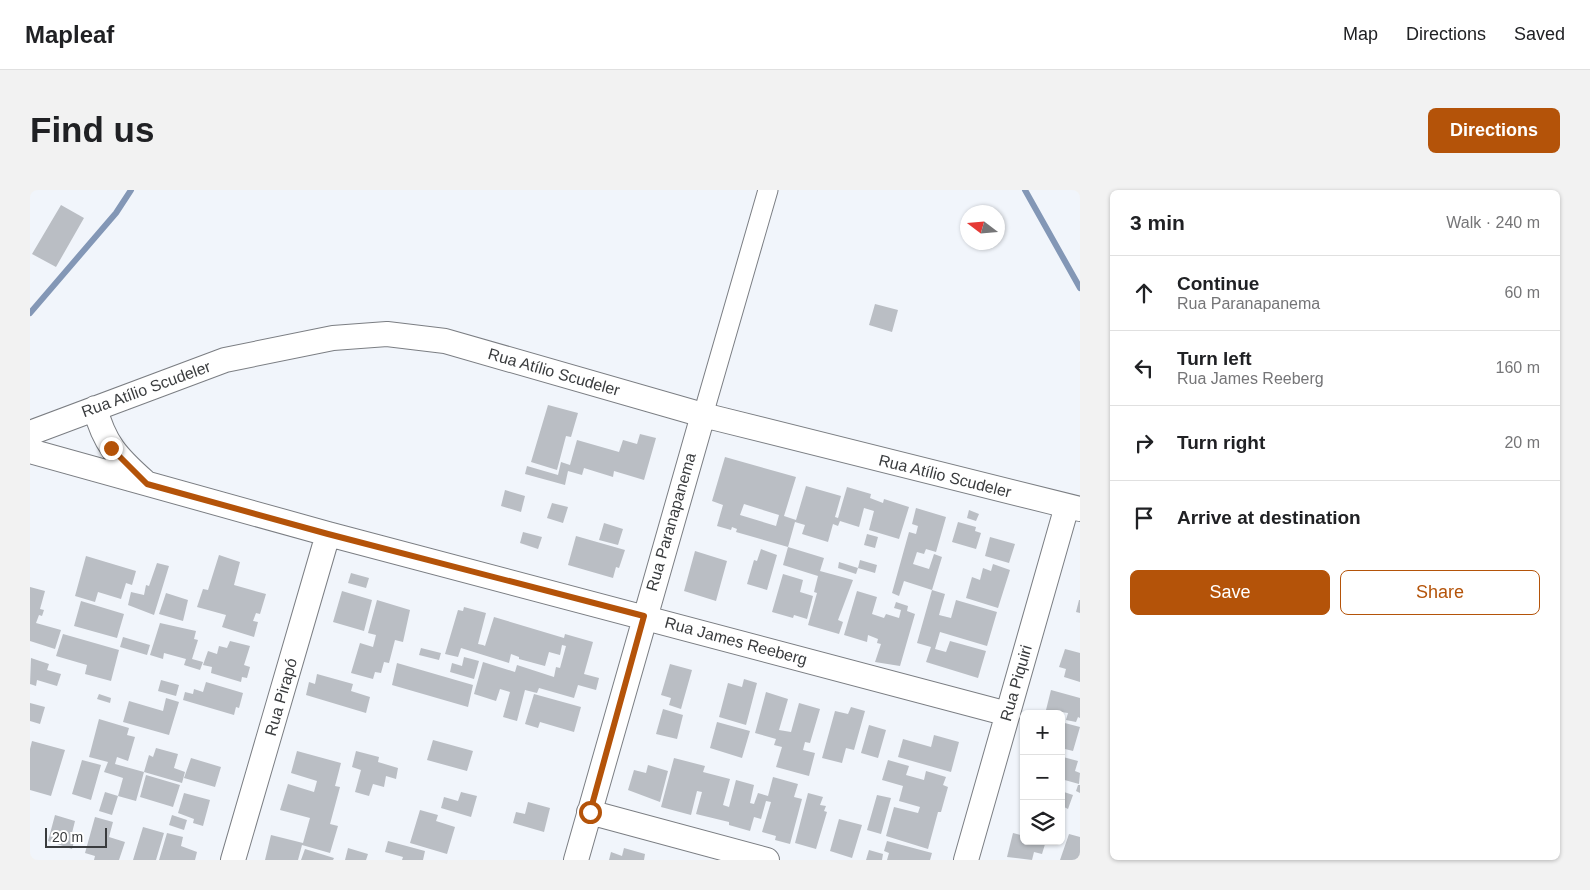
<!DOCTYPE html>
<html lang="en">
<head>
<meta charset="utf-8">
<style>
  body { margin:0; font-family:Helvetica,sans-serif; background:#f2f2f2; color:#202124 }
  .controls { position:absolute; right:15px; bottom:15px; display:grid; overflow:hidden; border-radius:8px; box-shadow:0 1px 4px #0004 }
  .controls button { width:45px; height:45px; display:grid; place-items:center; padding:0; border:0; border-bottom:1px solid #e0e0e0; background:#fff; color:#202124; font:25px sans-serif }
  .compass { position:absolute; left:930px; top:15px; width:45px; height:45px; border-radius:50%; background:#fff; box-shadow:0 1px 4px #0004; rotate:286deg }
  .scale { position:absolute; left:15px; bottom:12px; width:62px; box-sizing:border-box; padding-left:5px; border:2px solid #3a3c3e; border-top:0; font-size:14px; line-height:18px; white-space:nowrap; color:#3a3c3e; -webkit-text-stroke:4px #fff; paint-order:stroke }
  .stop { position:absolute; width:15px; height:15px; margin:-11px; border:4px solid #b45309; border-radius:50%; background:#fff }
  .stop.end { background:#b45309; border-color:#fff; box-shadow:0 1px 5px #0008 }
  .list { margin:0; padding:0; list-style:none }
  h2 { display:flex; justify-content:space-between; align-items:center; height:65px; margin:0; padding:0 20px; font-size:21px }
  h2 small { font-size:16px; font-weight:400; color:#757577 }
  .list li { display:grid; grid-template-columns:32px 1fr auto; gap:15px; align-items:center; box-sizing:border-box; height:75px; padding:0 20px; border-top:1px solid #e0e0e0 }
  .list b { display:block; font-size:19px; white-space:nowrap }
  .list p { margin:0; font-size:16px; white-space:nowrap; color:#757577 }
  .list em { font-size:16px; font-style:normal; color:#757577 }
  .actions { display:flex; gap:10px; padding:15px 20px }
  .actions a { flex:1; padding:11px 0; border:1px solid #b45309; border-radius:8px; text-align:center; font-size:18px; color:#b45309 }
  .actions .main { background:#b45309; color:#fff }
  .icon { flex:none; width:28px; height:28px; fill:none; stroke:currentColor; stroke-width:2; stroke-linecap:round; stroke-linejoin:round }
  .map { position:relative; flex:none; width:1050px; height:670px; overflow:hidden; border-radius:8px }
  header { display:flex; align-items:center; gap:30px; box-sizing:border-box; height:70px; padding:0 25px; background:#fff; border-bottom:1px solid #e0e0e0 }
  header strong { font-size:24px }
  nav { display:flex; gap:28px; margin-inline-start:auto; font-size:18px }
  .intro { display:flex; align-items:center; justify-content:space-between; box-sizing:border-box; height:120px; padding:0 30px }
  h1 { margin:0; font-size:35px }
  .button { padding:12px 22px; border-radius:8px; background:#b45309; color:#fff; font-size:18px; font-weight:700 }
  main { display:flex; gap:30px; padding:0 30px }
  aside { flex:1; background:#fff; border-radius:8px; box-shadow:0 1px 4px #0004 }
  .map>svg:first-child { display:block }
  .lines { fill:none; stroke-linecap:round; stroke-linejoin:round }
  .stream { stroke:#8397b6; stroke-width:6 }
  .building { fill:#babec4; fill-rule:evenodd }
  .pedestrian-casing { stroke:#7b7e83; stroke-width:21 }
  .minor-casing { stroke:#7b7e83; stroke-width:26 }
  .pedestrian { stroke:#fff; stroke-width:19 }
  .minor { stroke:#fff; stroke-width:24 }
  .route { stroke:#b45309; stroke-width:6 }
  .labels { text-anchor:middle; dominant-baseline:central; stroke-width:4.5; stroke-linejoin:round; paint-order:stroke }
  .street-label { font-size:16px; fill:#3a3c3e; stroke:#fff }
</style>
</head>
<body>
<header>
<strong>Mapleaf</strong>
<nav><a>Map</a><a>Directions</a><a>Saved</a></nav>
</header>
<div class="intro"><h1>Find us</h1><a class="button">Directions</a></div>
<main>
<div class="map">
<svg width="1050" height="670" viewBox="0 0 1050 670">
  <rect width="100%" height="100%" fill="#f1f5fb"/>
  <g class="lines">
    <path class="stream" d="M995 0 1050 98
      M0 123 86 23 101 0"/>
  </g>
  <path class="building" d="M31 15 54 28 26 77 2 64Z
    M845 114 868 120 862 142 839 135Z
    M518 215 548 223 541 247 536 246 527 280 501 272Z
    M610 244 626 248 614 290 584 281 583 287 554 278 552 285 538 281 535 295 495 284 497 276 528 285 531 272 540 275 547 250 589 262 593 250 607 254Z
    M695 267 766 287 754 326 766 330 776 296 811 306 805 327 808 328 817 297 841 304 840 308 853 313 854 309 879 317 869 349 839 340 844 321 834 318 829 337 810 331 808 336 803 334 798 352 772 344 775 335 765 332 758 357 706 342 707 339 702 337 701 340 687 336 693 315 682 311ZM714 314 749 325 746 336 710 325Z
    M475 300 495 306 491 322 471 316Z
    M522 313 538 317 533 333 517 328Z
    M886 318 916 327 906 362 896 359 894 364 887 362 883 374 899 379 904 364 912 367 902 400 874 391 869 406 862 403 879 342 886 344 888 336 882 334Z
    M939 320 949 324 946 331 937 328Z
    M928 332 946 337 945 341 951 343 946 359 922 352Z
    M574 333 593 339 588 355 569 350Z
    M493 342 512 347 508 359 490 353Z
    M837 344 848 347 845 358 834 355Z
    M546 346 595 360 589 378 586 377 583 388 538 375Z
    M960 347 985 354 979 373 955 366Z
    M758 357 794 368 790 381 823 390 808 430 813 432 809 444 778 435 787 403 784 402 788 386 753 375Z
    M731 359 747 365 737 400 717 394 724 370 727 371Z
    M665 361 697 371 686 411 654 401Z
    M189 365 210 372 204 395 236 404 230 424 226 423 223 431 228 432 224 447 192 437 196 425 167 417 173 399 178 400Z
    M56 366 106 381 102 395 96 393 91 409 68 402 65 412 45 406Z
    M830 370 847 375 845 383 828 378Z
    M809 372 828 378 826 384 808 378Z
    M127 373 139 376 124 425 98 415 101 402 114 405 116 395 119 396Z
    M963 374 980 380 968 418 936 408 942 387 950 390 953 378 961 381Z
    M321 383 339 388 336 398 318 393Z
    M753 384 773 390 770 402 783 406 777 429 764 425 763 428 742 422Z
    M0 397 15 401 10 419 14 420 12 426 9 425 6 433 31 440 25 459 0 451Z
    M902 400 915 404 909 425 921 428 926 410 967 422 957 456 910 442 905 459 916 462 920 451 956 461 948 488 896 472 901 457 887 453Z
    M312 401 342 410 334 441 303 432Z
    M827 401 847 407 842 424 854 428 856 424 869 428 871 420 864 418 866 412 878 416 877 421 885 424 870 476 845 472 851 454 847 453 848 449 838 445 837 452 814 445Z
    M136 403 158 410 153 431 129 424Z
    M347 410 380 420 373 452 365 450 359 473 354 472 351 483 345 482 343 489 321 483 330 453 343 457 346 445 338 443Z
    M1049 410H1050V423L1046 422Z
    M51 411 94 424 87 448 44 436Z
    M434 417 456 423 448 454 453 455 455 456 464 427 534 448 535 444 563 452 554 484 569 488 566 500 548 495 544 508 509 498 507 503 495 500 487 531 473 527 480 502 470 499 466 511 444 504 453 472 485 482 487 475 524 487 526 477 530 478 536 456 532 455 530 465 519 462 515 476 489 469V467L481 464 479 473 431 458 428 467 415 464 428 420 433 421Z
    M130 433 166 441 164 449 168 450 162 469 173 472 170 480 154 475 156 469 134 463 133 469 120 465Z
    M33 444 89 460 81 491 55 484 57 475 26 466Z
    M93 447 120 455 117 465 90 457Z
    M200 451 220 456 214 475 220 477 217 488 212 487 211 492 181 483 182 477 173 475 178 461 187 464 189 456 197 458Z
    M391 458 411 463 409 470 389 465Z
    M1035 459 1050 463V492L1034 487 1036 479 1029 477Z
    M434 467 449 471 444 489 420 482 422 473 432 476Z
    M1 468 19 474 17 480 31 484 27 496 7 490 6 496 0 494Z
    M367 473 443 495 438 517 362 495Z
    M640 474 662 480 651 519 639 515 641 508 631 505Z
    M287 484 323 494 321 501 340 507 336 523 276 505 279 492 285 494Z
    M714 489 727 493 716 535 689 527 698 493 712 497Z
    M131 490 149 495 146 506 128 501Z
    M176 492 213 503 209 518 206 517 204 525 153 510 155 502 163 504 164 499 173 502Z
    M1021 500 1050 508V528L1048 527 1046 532 1036 530 1038 523 1016 520Z
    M736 502 758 509 749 540 761 542 769 513 790 519 780 553 775 552 773 560 785 563 779 586 746 577 752 557 744 555 746 549 725 543Z
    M69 504 81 508 80 513 67 509Z
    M504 504 551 517 544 542 510 532 508 538 495 534Z
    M136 508 149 512 139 545 93 532 99 511 133 521Z
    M0 513 15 517 10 534 0 531Z
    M821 517 835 521 824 560 816 558 812 573 792 568 805 521 818 524Z
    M633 519 653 525 647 549 626 544Z
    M69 529 99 538 97 545 105 547 98 571 87 567 85 574 114 582 106 611 88 606 93 588 74 582 78 572 59 567Z
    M687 532 720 541 712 568 680 558Z
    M1031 532 1050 537 1043 561 1031 558Z
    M839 535 856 540 848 568 831 563Z
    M904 545 929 552 921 582 868 567 873 549 901 557Z
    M403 550 443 561 437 581 397 570Z
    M2 551 35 560 21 606 0 600V559Z
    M126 558 148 564 144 578 155 582 152 593 114 582 119 565 123 567Z
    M267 561 311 573 305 596 310 597 300 634 308 636 300 663 272 655 268 670H235L241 645 273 653 280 628 250 620 258 594 284 602 287 591 261 583Z
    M326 561 349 567 348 572 368 578 366 589 356 586 354 597 343 594 339 606 325 602 331 580 322 577Z
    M1031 562 1034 563 1033 567 1048 571 1045 581 1050 583 1049 594 1031 589Z
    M161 568 191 577 185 597 154 588Z
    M644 568 675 576 673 582 700 589 693 615 699 617 706 590 724 595 720 613 724 614 728 603 738 606 743 587 768 594 764 607 772 609 760 654 745 650 746 646 732 642 741 612 736 611 731 629 724 627 720 641 699 635V632L666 624 672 602 667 601 661 625 631 617Z
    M52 570 71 575 61 610 42 604Z
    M858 570 879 576 876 585 894 590 896 581 916 587 913 595 918 597 911 622H908L898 659 856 646 864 617 888 623 890 617 869 611 873 596 852 590Z
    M618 575 638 581 630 612 598 600 604 580 616 583Z
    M116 585 150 595 143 617 110 607Z
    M1048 595H1050V603L1046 601Z
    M1031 601 1043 605 1038 619 1034 617 1032 623Z
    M75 602 88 606 82 625 69 621Z
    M431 602 447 606 441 627 411 618 414 607 428 611Z
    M154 603 180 610 173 636 163 633 164 629 148 623Z
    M778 603 793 607 790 615 796 616 794 621 797 622 786 659 765 653Z
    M847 605 861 608 851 644 837 640Z
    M498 612 520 618 514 642 483 633 486 622 495 624Z
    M390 620 408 625 406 631 425 637 417 664 380 653Z
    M25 625 45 631 42 643 46 644 42 659 18 651Z
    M142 625 157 630 154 640 139 635Z
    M65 627 83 632 79 647 95 652 89 670H64L65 666 55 663Z
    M809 629 832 635 822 668 800 661Z
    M113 637 134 643 126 670H103Z
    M137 643 153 647 151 656 167 662 165 670H129Z
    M983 643 994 646V651H1016L1012 664 1004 662 1002 670 977 667Z
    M1039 644 1050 647V670H1030Z
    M358 651 395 661 393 670H372L373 667 355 662Z
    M857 651 902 663 900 670H857L859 663 854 661Z
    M318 658 338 664 336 670H315Z
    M594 658 615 664 614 670H579L581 662 592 666Z
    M275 659 304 668 303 670H271Z
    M839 660 853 664 852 670H836Z"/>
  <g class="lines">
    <defs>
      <path id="pedestrian" d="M673 225 738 0"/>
      <path id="minor" d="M65 218C74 253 87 267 114 291
        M0 243 195 170 303 148 357 144 415 151 673 225 1050 319
        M0 261 298 344 978 524
        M559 622 737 670
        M203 670 298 344
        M546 670 673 225
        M936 670 1037 316"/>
    </defs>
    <use href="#pedestrian" class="pedestrian-casing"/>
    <use href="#minor" class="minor-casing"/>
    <use href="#pedestrian" class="pedestrian"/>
    <use href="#minor" class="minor"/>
  </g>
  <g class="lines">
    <path class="route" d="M81 258 117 294 298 344 614 426 560 622"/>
  </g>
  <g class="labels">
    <g class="street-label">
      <text transform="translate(524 182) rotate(16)">Rua Atílio Scudeler</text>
      <text transform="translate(116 199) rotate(-20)">Rua Atílio Scudeler</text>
      <text transform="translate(915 286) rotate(14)">Rua Atílio Scudeler</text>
      <text transform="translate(641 332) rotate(-74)">Rua Paranapanema</text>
      <text transform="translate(706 451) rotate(15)">Rua James Reeberg</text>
      <text transform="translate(986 493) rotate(-74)">Rua Piquiri</text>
      <text transform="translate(251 507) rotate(-74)">Rua Pirapó</text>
    </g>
  </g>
</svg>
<div class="controls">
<button>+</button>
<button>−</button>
<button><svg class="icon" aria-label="layers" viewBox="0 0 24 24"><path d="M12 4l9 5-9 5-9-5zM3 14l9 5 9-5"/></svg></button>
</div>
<svg class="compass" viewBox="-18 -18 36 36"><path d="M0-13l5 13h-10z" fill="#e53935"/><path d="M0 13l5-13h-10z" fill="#757577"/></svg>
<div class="scale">20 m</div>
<div class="stop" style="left:560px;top:622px"></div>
<div class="stop end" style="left:81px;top:258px"></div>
</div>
<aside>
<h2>3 min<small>Walk · 240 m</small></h2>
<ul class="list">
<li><svg class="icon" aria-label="ahead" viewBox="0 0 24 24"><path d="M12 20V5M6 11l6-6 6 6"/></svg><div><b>Continue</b><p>Rua Paranapanema</p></div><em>60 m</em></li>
<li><svg class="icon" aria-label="left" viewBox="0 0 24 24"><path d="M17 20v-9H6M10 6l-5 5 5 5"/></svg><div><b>Turn left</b><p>Rua James Reeberg</p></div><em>160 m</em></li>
<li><svg class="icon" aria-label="right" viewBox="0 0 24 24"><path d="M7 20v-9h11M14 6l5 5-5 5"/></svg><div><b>Turn right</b></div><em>20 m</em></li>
<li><svg class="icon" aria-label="arrive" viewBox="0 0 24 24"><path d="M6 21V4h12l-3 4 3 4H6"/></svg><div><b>Arrive at destination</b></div></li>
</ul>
<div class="actions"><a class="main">Save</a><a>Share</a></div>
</aside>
</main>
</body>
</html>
